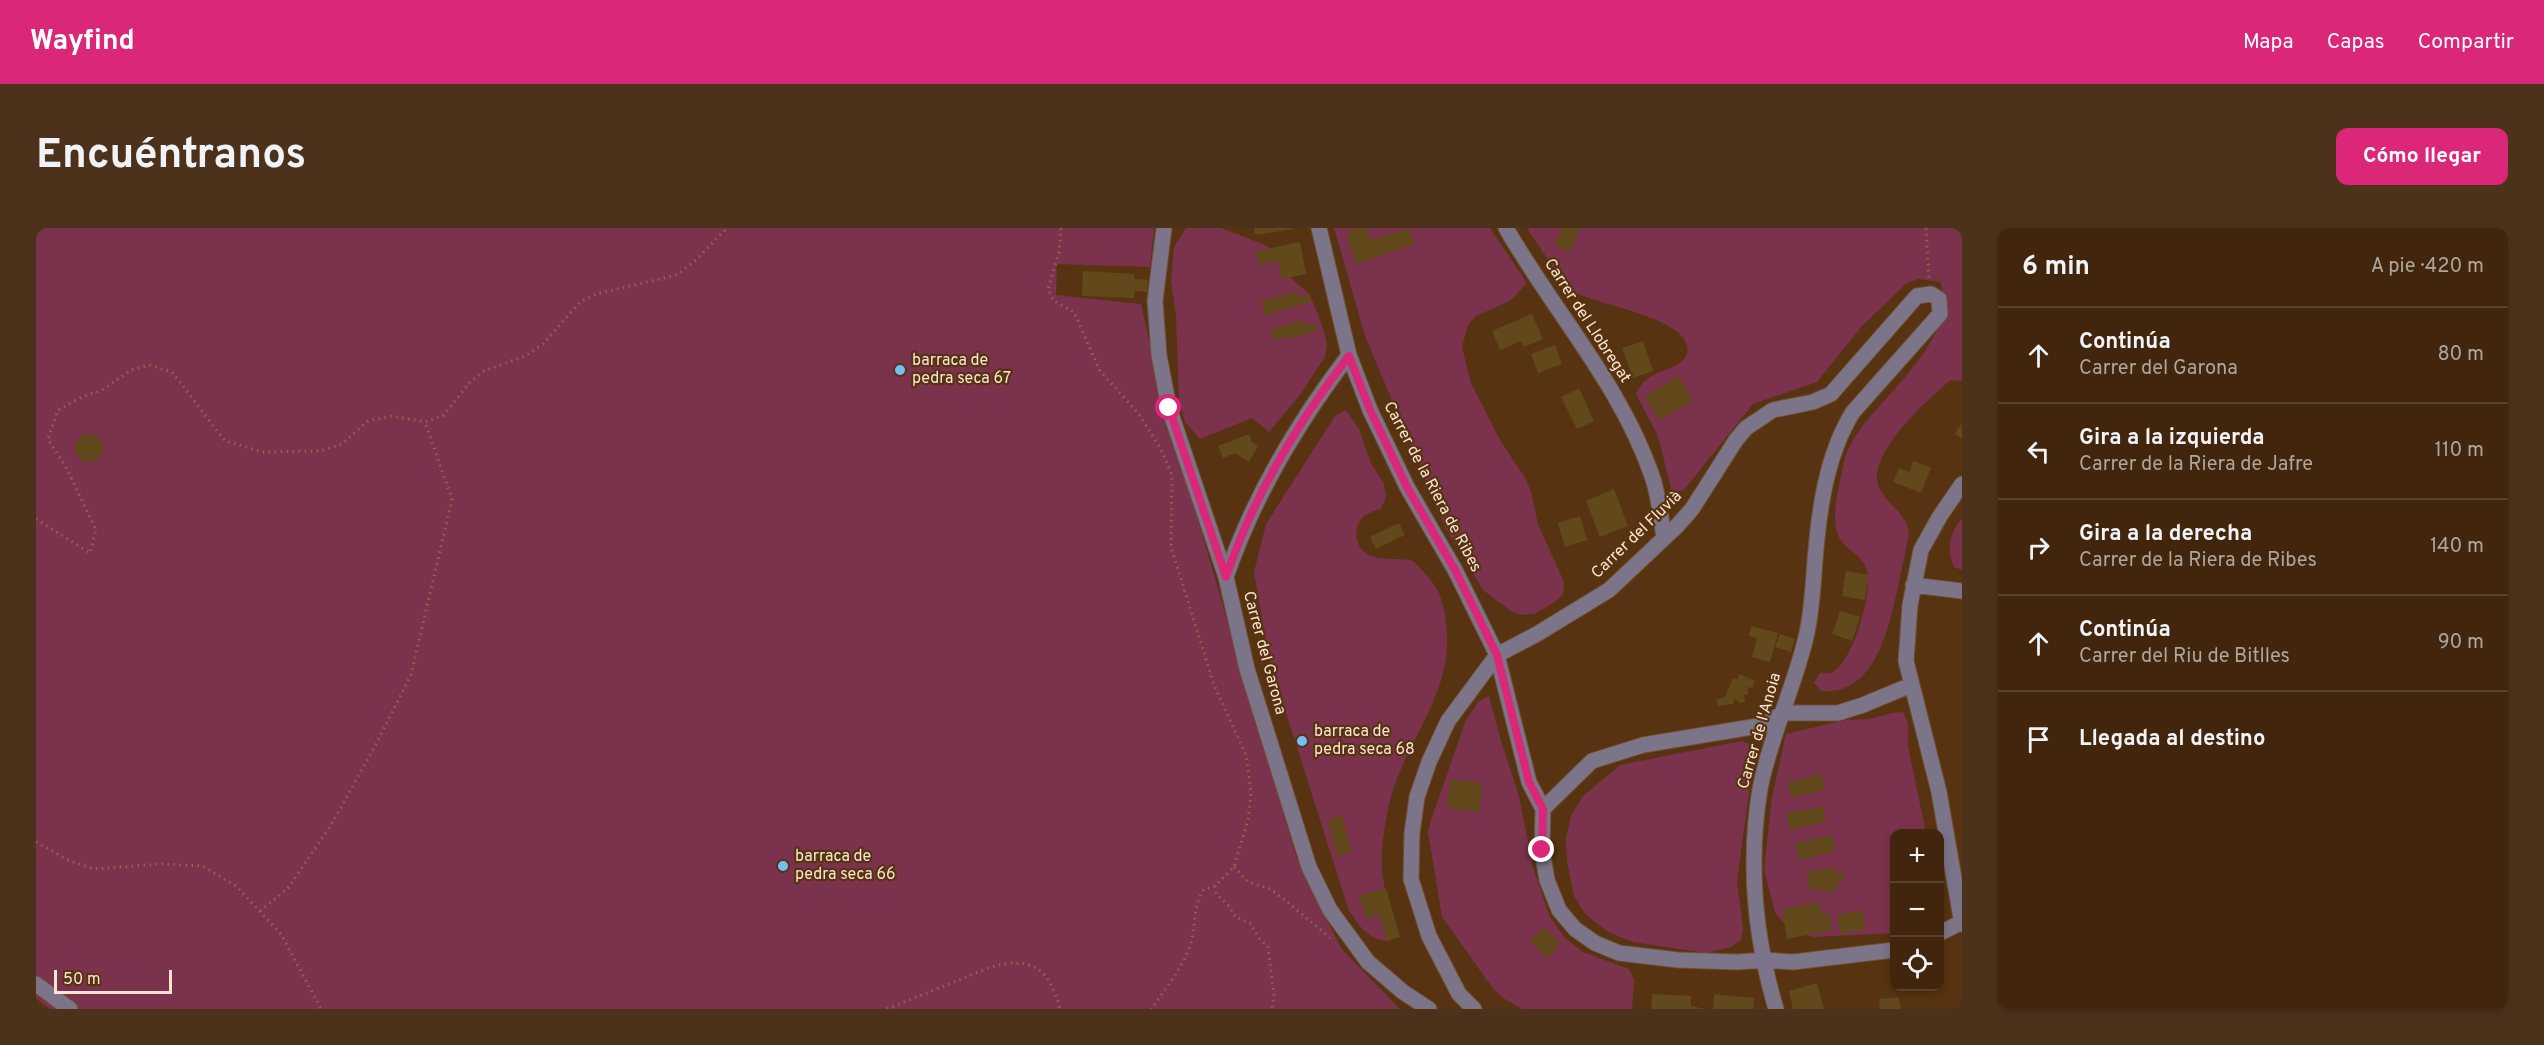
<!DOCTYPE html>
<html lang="es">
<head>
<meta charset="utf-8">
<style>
  body { margin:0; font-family:Overpass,sans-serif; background:#4c321b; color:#f1f3f6 }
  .controls { position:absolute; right:18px; bottom:18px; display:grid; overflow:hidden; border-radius:12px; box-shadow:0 3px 9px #0003 }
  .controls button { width:54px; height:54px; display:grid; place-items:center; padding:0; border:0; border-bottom:2px solid #5a432e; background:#41260d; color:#f1f3f6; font:30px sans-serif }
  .scale { position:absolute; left:18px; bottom:15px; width:118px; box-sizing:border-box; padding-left:6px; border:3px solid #fbe4d2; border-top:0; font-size:16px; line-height:21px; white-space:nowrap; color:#fbe4d2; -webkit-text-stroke:4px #573311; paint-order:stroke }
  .stop { position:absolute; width:18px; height:18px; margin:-14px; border:4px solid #db2777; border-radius:50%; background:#fff }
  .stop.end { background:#db2777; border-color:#fff; box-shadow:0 2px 6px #0008 }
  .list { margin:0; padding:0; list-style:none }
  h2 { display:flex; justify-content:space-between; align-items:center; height:78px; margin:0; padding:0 24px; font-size:26px }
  h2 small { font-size:20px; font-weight:400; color:#aea59d }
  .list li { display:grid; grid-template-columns:39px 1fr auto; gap:18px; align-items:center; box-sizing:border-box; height:96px; padding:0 24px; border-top:2px solid #5a432e }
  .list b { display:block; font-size:22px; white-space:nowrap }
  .list p { margin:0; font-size:20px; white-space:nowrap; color:#aea59d }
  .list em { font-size:20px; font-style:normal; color:#aea59d }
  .icon { flex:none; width:33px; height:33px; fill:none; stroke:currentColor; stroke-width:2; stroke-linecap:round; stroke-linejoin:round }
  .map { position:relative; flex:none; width:1926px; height:781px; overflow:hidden; border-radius:12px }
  header { display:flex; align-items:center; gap:36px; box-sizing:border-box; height:84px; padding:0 30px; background:#db2777; color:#fff }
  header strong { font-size:28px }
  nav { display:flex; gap:33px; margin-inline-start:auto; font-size:21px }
  .intro { display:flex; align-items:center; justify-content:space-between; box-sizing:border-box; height:144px; padding:0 36px }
  h1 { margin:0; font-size:42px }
  .button { padding:15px 27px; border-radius:12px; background:#db2777; color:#fff; font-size:21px; font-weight:700 }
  main { display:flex; gap:36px; padding:0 36px }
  aside { flex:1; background:#41260d; border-radius:12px; box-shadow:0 3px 9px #0003 }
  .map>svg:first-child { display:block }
  .green { fill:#7b324c }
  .building { fill:#62491c }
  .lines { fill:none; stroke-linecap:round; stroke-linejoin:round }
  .minor-casing { stroke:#714f30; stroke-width:17 }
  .path { stroke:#89694c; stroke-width:3; stroke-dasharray:1.5 4.5; stroke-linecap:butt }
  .minor { stroke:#7c7589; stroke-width:15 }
  .route { stroke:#db2777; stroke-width:8 }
  .poi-dot { fill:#74c0f6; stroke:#573311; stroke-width:2 }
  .labels { text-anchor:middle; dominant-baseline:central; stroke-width:4.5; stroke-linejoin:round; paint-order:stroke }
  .street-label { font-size:16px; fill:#fbe4d2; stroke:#573311 }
  .poi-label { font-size:16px; fill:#fbe4d2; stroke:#573311; text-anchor:start }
</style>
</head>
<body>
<header>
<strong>Wayfind</strong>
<nav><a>Mapa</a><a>Capas</a><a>Compartir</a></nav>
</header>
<div class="intro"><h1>Encuéntranos</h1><a class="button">Cómo llegar</a></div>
<main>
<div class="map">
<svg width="1926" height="781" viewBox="0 0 1926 781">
  <rect width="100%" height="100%" fill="#573311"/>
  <path class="green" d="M0 0H1118L1114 39 1021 36 1020 67 1105 76 1126 169 1260 628 1305 720 1364 781H14L0 770Z
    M1150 0H1185L1227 16 1238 22 1255 50 1272 65 1277 74 1289 106 1291 117 1289 129 1264 167 1233 204 1216 190 1164 211 1149 194 1143 173 1140 89 1135 53 1138 19Z
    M1298 0H1454L1491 55 1474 73 1440 88 1432 97 1426 119 1435 155 1464 212 1489 250 1495 263 1502 296 1528 354 1527 366 1519 374 1498 386 1486 387 1476 384 1447 362 1409 299 1329 108Z
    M1491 0H1926V153L1915 152C1893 170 1829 227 1843 259 1851 278 1868 281 1873 304 1870 325 1865 343 1861 363 1852 403 1838 468 1785 463L1778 455 1784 445C1789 445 1793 446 1797 444 1817 433 1837 364 1831 343 1826 321 1800 324 1799 292 1798 275 1804 255 1807 238 1809 226 1815 214 1822 205 1847 167 1926 106 1904 54L1882 51 1870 56 1826 98 1781 154 1717 176 1648 262 1636 265 1622 208 1600 166C1610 139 1646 144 1651 126 1661 90 1557 77 1537 63 1528 57 1499 12 1491 0Z
    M1310 182 1323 201 1335 235 1348 256 1350 269 1345 281C1339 283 1331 285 1327 289 1315 300 1320 323 1335 328 1348 333 1363 329 1377 333 1385 341 1395 351 1401 361 1406 371 1409 384 1410 396 1420 466 1365 516 1352 581 1348 600 1345 622 1346 641 1348 665 1358 689 1353 713 1334 713 1321 697 1312 680L1233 431 1218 344 1230 296 1299 188Z
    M1926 290V342L1918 339C1910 320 1914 305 1926 290Z
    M1453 468 1465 513 1483 568 1498 643 1514 689 1529 710 1547 724 1593 741 1598 752 1596 781H1486L1467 770 1458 762 1406 689 1392 604 1395 592 1430 492 1443 473Z
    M1867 484 1872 495V518L1890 605 1858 606V705L1777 709 1756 703 1739 685 1728 641 1736 569 1750 506 1809 492 1833 491 1856 485Z
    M1705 513 1717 517 1721 527 1715 549 1701 654 1707 700 1705 712 1695 719 1670 725 1597 714 1572 704 1550 687 1538 668 1531 634 1530 610 1535 588 1546 569 1584 537Z"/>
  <path class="building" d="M1218 0H1258V1L1219 7Z
    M1323 0H1331L1335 12 1373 0 1378 16 1320 36 1310 4Z
    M1526 0H1544L1535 24 1519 18Z
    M1264 14 1270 46 1246 51 1242 33 1223 37 1220 23Z
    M1047 43 1099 46 1098 51 1112 52 1111 64 1099 63 1098 70 1046 68Z
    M1262 63 1264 69 1274 66 1276 74 1229 87 1225 73Z
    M1496 86 1507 111 1488 119 1485 113 1464 122 1456 103Z
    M1267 92 1268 97 1279 95 1281 103 1248 112 1247 109 1238 112 1235 101Z
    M1607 113 1617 143 1597 150 1586 120Z
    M1519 117 1526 136 1502 145 1495 126Z
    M1643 148 1657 173 1623 192 1609 168Z
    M1543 160 1558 193 1541 201 1525 169Z
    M1926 195V211L1919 206Z
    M39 220a14 14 0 1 1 28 0a14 14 0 1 1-28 0Z
    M1213 206 1216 214 1222 218 1213 234 1199 225 1187 230 1182 218Z
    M1877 233 1895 240 1885 265 1857 254 1863 240 1874 244Z
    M1578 261 1592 298 1564 309 1550 273Z
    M1544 288 1551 312 1529 319 1522 295Z
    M1363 295 1369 307 1340 321 1334 309Z
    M1810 343 1833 347 1829 372 1806 368Z
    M1804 383 1824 389 1816 413 1796 406Z
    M1715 398 1742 405 1734 434 1716 429 1721 410 1713 408Z
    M1744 406 1759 411 1755 424 1739 419Z
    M1703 446 1719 453 1716 460 1712 459V466L1708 467 1709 474 1703 475 1699 470 1697 476 1682 478 1681 472 1689 469 1697 450 1701 452Z
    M1785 546 1789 562 1755 570 1752 554Z
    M1414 551 1446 555 1443 584 1411 580Z
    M1787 578 1790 594 1754 602 1751 585Z
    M1306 588 1316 624 1301 628 1292 592Z
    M1796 607 1799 623 1763 632 1759 615Z
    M1798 639 1799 645 1807 644 1808 653 1800 654 1802 662 1787 665 1786 660 1774 662 1770 644Z
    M1350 660 1364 709 1351 713 1343 686 1330 690 1323 668Z
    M1783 674 1786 686 1793 685 1796 702 1751 711 1746 681Z
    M1826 682 1829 701 1804 706 1801 687Z
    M1509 700 1524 714 1512 731 1493 712Z
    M1781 755 1788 781H1757L1753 763Z
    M1616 766 1655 768V778L1669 781H1615Z
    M1678 766 1718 770 1717 781H1677Z
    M1863 769 1865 781H1844L1843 771Z"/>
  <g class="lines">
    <defs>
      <path id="minor" d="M1128 0 1119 73 1123 127 1133 180 1190 349 1211 441 1273 639 1294 682 1332 734 1367 764 1393 781
        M1283 0 1313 127 1334 182 1371 259 1419 342 1461 427 1493 554 1507 581 1506 622 1511 652 1523 682 1539 701 1559 715 1583 725 1642 732 1702 734 1728 732 1757 734 1858 722
        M1470 0C1518 84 1586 158 1617 251 1623 270 1625 290 1628 310
        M1926 256 1904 288 1885 322 1874 377 1870 433 1903 564 1926 696
        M1190 349C1217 270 1262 194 1313 127
        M1877 357 1926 363
        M1507 581 1556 533 1607 517 1728 497 1747 485H1802L1827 477 1875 457
        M1904 705 1926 694
        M0 756 34 781
        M1438 781 1423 766 1393 708 1375 651 1376 605 1381 569 1393 534 1412 493 1461 427 1501 406 1573 362 1640 299 1656 281 1700 212 1710 200 1737 182 1777 174 1795 166 1881 68 1895 66 1903 71 1904 86 1817 184C1790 227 1783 283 1779 332 1777 358 1776 384 1770 409 1758 460 1734 509 1724 561 1712 634 1719 710 1740 781"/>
    </defs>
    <use href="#minor" class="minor-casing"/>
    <path class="path" d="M1025 0 1023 25 1012 61 1018 73 1038 84 1064 143 1102 185 1125 221 1136 247 1135 319 1178 457 1210 527 1215 564 1212 592 1198 639 1179 658 1168 661C1157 679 1160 692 1156 711 1151 734 1129 762 1115 781
      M1890 0 1893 52
      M0 291 54 325 60 302 31 241 12 211 22 182 46 169 66 162 95 142 113 137 136 144 189 213 227 224 285 223 306 216 332 193 356 188 389 194 408 187 434 154 448 143 489 128 507 116 544 74 560 66 641 47 661 31 691 0
      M0 614 32 632 58 641 126 636 166 638 200 658 245 706 285 781
      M1198 639 1212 654 1234 661 1248 671 1294 710
      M1179 658 1180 666 1193 678 1199 689 1214 695 1223 710 1232 719 1238 767 1236 781
      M224 683 252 660 295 597 338 520 375 447 416 271 389 194
      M851 781 955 739C996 728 1013 740 1024 781"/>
    <use href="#minor" class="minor"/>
  </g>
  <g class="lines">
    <path class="route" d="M1133 180 1190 349C1217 269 1262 194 1313 128L1334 182 1371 259 1419 342 1461 427 1493 554 1507 581 1506 622"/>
  </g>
  <g class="poi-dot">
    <circle cx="864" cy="142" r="6"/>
    <circle cx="1266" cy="513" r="6"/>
    <circle cx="747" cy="638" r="6"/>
  </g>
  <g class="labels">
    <g class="street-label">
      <text transform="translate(1551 93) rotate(57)">Carrer del Llobregat</text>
      <text transform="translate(1396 259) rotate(62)">Carrer de la Riera de Ribes</text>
      <text transform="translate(1601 307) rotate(-44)">Carrer del Fluvià</text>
      <text transform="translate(1228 425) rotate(75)">Carrer del Garona</text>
      <text transform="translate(1724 503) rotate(-74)">Carrer de l'Anoia</text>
    </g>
    <g class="poi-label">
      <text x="876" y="133">barraca de<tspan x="876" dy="18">pedra seca 67</tspan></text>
      <text x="1278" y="504">barraca de<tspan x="1278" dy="18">pedra seca 68</tspan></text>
      <text x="759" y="629">barraca de<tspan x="759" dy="18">pedra seca 66</tspan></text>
    </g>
  </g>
</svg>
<div class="controls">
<button>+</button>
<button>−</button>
<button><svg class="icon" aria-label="locate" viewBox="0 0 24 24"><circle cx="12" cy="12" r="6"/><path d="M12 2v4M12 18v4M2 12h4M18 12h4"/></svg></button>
</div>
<div class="scale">50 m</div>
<div class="stop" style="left:1133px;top:180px"></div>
<div class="stop end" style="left:1506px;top:622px"></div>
</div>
<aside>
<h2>6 min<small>A pie · 420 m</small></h2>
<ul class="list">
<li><svg class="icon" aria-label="ahead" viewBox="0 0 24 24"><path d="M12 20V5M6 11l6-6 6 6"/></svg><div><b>Continúa</b><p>Carrer del Garona</p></div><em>80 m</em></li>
<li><svg class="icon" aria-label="left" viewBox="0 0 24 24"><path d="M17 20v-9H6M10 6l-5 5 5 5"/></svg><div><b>Gira a la izquierda</b><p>Carrer de la Riera de Jafre</p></div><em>110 m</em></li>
<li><svg class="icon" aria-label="right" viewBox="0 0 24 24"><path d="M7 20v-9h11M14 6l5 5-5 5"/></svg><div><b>Gira a la derecha</b><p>Carrer de la Riera de Ribes</p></div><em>140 m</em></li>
<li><svg class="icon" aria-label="ahead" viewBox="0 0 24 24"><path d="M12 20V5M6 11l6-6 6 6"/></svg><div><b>Continúa</b><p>Carrer del Riu de Bitlles</p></div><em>90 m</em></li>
<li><svg class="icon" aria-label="arrive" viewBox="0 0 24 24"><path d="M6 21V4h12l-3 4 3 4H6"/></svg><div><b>Llegada al destino</b></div></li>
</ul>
</aside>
</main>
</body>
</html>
